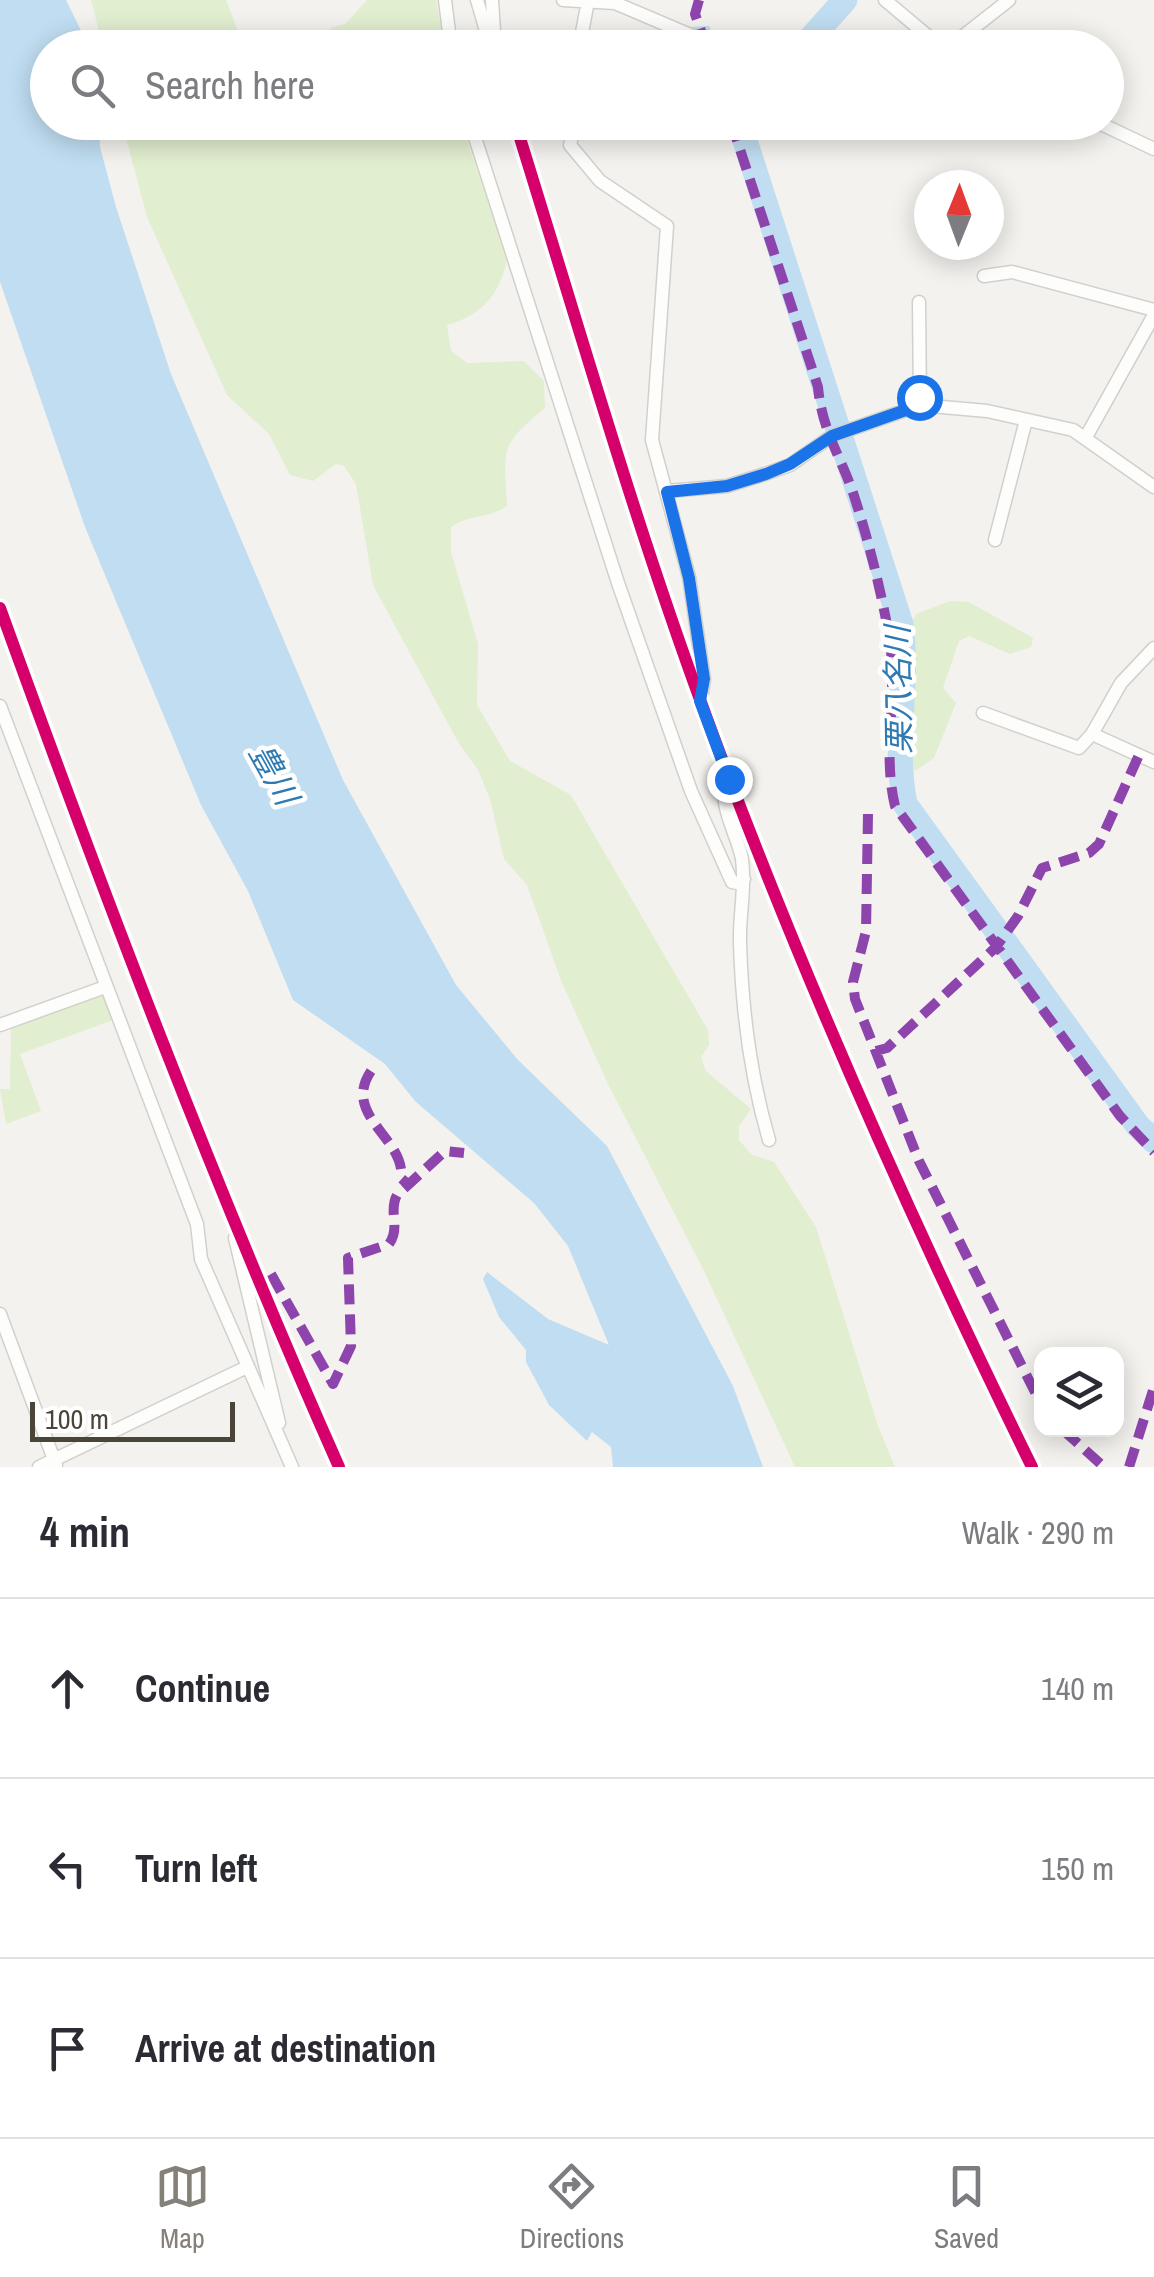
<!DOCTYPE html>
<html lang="en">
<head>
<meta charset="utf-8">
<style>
  body { margin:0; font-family:"Archivo Narrow","Noto Sans JP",sans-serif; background:#f7f7f7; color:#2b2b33 }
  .controls { position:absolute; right:30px; bottom:30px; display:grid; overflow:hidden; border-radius:20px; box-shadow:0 5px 25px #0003 }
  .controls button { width:90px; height:90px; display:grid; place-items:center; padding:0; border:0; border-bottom:2px solid #e1e1e2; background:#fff; color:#2b2b33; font:50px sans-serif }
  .compass { position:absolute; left:914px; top:170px; width:90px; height:90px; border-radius:50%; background:#fff; box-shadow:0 5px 25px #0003; rotate:1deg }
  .scale { position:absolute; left:30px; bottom:25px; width:205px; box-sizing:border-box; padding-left:10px; border:5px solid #4b4439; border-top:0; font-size:28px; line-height:35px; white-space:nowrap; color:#4b4439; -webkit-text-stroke:8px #fff; paint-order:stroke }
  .stop { position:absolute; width:30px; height:30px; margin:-22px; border:8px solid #1a73e8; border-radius:50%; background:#fff }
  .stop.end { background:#1a73e8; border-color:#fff; box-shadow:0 2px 10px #0008 }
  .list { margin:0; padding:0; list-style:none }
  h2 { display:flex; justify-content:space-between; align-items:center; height:130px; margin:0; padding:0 40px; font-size:42px }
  h2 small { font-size:32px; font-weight:400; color:#7c7c81 }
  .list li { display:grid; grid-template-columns:65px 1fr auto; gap:30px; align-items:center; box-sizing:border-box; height:180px; padding:0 40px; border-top:2px solid #e1e1e2 }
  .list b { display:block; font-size:38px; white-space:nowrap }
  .list em { font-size:32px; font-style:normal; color:#7c7c81 }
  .icon { flex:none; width:55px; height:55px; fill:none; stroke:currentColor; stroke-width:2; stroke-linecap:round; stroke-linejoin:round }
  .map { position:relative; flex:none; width:1154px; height:1467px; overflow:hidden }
  .search { position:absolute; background:#fff; box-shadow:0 5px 25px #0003; left:30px; right:30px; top:30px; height:110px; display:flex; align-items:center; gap:25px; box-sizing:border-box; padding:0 35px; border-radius:55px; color:#7c7c81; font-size:38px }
  .sheet { height:670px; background:#fff }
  nav { display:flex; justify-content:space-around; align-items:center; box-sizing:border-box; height:140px; border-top:2px solid #e1e1e2; background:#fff; font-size:28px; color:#7c7c81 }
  nav a { display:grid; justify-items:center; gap:5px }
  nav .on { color:#868178 }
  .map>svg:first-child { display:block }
  .green { fill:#e1eecf }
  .water { fill:#c0ddf1 }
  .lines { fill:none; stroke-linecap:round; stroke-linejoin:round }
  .stream { stroke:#c0ddf1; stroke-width:4 }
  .river { stroke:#c0ddf1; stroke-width:25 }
  .minor-casing { stroke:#d2d0cb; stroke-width:15 }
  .minor { stroke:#fdfdfc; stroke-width:12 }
  .quiet { stroke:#8e44ad; stroke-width:10; stroke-dasharray:20 10; stroke-linecap:butt }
  .cycleway-casing { stroke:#fff; stroke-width:19 }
  .cycleway { stroke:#d6006c; stroke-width:12 }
  .route { stroke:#1a73e8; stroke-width:12 }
  .labels { text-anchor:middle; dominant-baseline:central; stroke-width:9; stroke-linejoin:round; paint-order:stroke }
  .water-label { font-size:32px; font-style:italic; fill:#2e7ab2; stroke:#fff }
</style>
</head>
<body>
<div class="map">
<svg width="1154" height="1467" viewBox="0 0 1154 1467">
  <rect width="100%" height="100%" fill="#f4f2ee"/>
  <path class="green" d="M91 0H226L244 47H103Z
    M367 0H436L444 47H324L331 28 345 24Z
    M122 123H461L507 257C502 293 481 316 447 325L451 351 467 363 524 361 544 381 545 408C499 446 504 448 507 506 489 519 469 514 451 527V552L478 644 477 705 510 761 571 795 708 1030 709 1045 701 1057 706 1071 751 1109 739 1126V1140L752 1155 774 1162 816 1227 878 1426 895 1467H795L705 1273 608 1084 562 983 527 885 504 859 490 799 478 770 458 742 373 585 356 484 344 466 336 464 313 481 290 475 269 434 227 395 147 217Z
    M950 601 969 602 1033 638 1031 647 1010 654 969 636 959 641 943 688 956 703 934 758 915 771 909 751 914 652 910 625 916 614Z
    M103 994 113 1020 20 1054 41 1111 6 1124 0 1089H10L11 1028Z"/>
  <path class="water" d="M0 0H66L89 47 48 48V122L99 123 100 147 116 207 171 374 343 780 456 985 518 1060 607 1146 733 1386 763 1467H613L611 1447 592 1432 587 1441 549 1405 526 1362V1350L499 1317 483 1279 487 1272 548 1319 609 1345 568 1246 534 1203 416 1102 385 1064 293 1000 248 891 201 805 85 527 0 282Z"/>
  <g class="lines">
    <path class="stream" d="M689 29 708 28 715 48"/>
    <path class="river" d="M802 48 845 0
      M739 122 901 624C909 684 893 744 905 804L1138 1126 1154 1141"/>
    <defs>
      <path id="minor" d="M445 0 451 48
        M477 0 491 48
        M492 0 495 48
        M563 0 615 3 695 37 703 36
        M885 0 942 48
        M579 48 588 1
        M948 48 1009 0
        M470 122 618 583 691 791 732 882 742 884 744 879
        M515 122C576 317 632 514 702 705 797 966 910 1218 1032 1467
        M575 122 570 145 600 181 667 226 652 440 689 577 704 679 701 699
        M1097 122 1154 149
        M984 276 1012 272 1154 310
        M919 302 920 405
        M1086 437 1154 315
        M667 491 727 486 765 474 790 465 832 436 920 405 987 411 1073 430 1154 487
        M995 540 1026 420
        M0 608C105 898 214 1185 339 1467
        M0 706 197 1224 201 1259 292 1467
        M983 713 1079 748 1092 734 1121 683 1154 648
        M1092 734 1154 762
        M729 779C715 801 738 835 742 859 746 889 739 914 740 943 742 1011 750 1075 769 1140
        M0 1025 105 987
        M235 1238 279 1423
        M0 1314 56 1465
        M39 1467 247 1367"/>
    </defs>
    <use href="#minor" class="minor-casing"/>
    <use href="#minor" class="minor"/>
    <path class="quiet" d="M699 0 695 14 707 48
      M731 122 818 387C822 433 843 459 856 502 869 543 880 587 888 630 900 688 881 748 895 806L1120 1116 1154 1152
      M868 814 866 931 853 982 855 999 919 1161 1042 1406
      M876 1051 887 1048 996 947 1018 916 1042 868 1089 853 1099 844 1139 755
      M371 1071C341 1116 406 1138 401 1178L410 1186
      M271 1274 333 1384 351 1346 348 1258 389 1244C401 1228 388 1211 397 1195L445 1151 464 1153
      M1063 1430 1104 1467
      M1129 1467 1154 1387"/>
    <defs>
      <path id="cycleway" d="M515 122C576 317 632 514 702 705 797 966 910 1218 1032 1467
        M0 608C105 898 214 1185 339 1467"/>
    </defs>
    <use href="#cycleway" class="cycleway-casing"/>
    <use href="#cycleway" class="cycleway"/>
  </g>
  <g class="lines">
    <path class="route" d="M729 779 700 701 704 679 689 578 667 492 727 486 766 474 790 464 832 436 920 405 919 397"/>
  </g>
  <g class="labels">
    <g class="water-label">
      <text transform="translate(898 690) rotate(-91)">栗八名川</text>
      <text transform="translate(274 774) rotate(61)">豊川</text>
    </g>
  </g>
</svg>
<div class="controls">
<button><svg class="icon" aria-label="layers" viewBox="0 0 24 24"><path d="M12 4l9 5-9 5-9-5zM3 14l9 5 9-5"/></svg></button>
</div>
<svg class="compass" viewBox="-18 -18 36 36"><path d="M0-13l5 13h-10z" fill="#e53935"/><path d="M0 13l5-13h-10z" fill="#7c7c81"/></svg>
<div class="scale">100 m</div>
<div class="stop" style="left:919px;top:397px"></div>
<div class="stop end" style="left:729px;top:779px"></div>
<div class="search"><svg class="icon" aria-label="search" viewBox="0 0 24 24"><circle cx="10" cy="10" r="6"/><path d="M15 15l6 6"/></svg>Search here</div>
</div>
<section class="sheet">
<h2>4 min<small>Walk · 290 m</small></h2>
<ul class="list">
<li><svg class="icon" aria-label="ahead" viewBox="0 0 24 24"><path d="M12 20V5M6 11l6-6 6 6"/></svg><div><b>Continue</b></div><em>140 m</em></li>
<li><svg class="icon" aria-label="left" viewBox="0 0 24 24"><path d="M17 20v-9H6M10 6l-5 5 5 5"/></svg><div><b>Turn left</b></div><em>150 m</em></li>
<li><svg class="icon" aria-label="arrive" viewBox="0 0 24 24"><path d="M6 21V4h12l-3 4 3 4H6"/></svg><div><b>Arrive at destination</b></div></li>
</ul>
</section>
<nav>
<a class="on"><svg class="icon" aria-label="map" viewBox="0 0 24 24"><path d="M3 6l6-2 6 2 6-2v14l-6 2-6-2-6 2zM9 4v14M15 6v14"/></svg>Map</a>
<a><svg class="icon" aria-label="directions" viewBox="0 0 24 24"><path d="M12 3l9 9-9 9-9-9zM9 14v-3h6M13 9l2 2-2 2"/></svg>Directions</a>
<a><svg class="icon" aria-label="saved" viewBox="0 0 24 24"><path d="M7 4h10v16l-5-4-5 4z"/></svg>Saved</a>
</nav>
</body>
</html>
